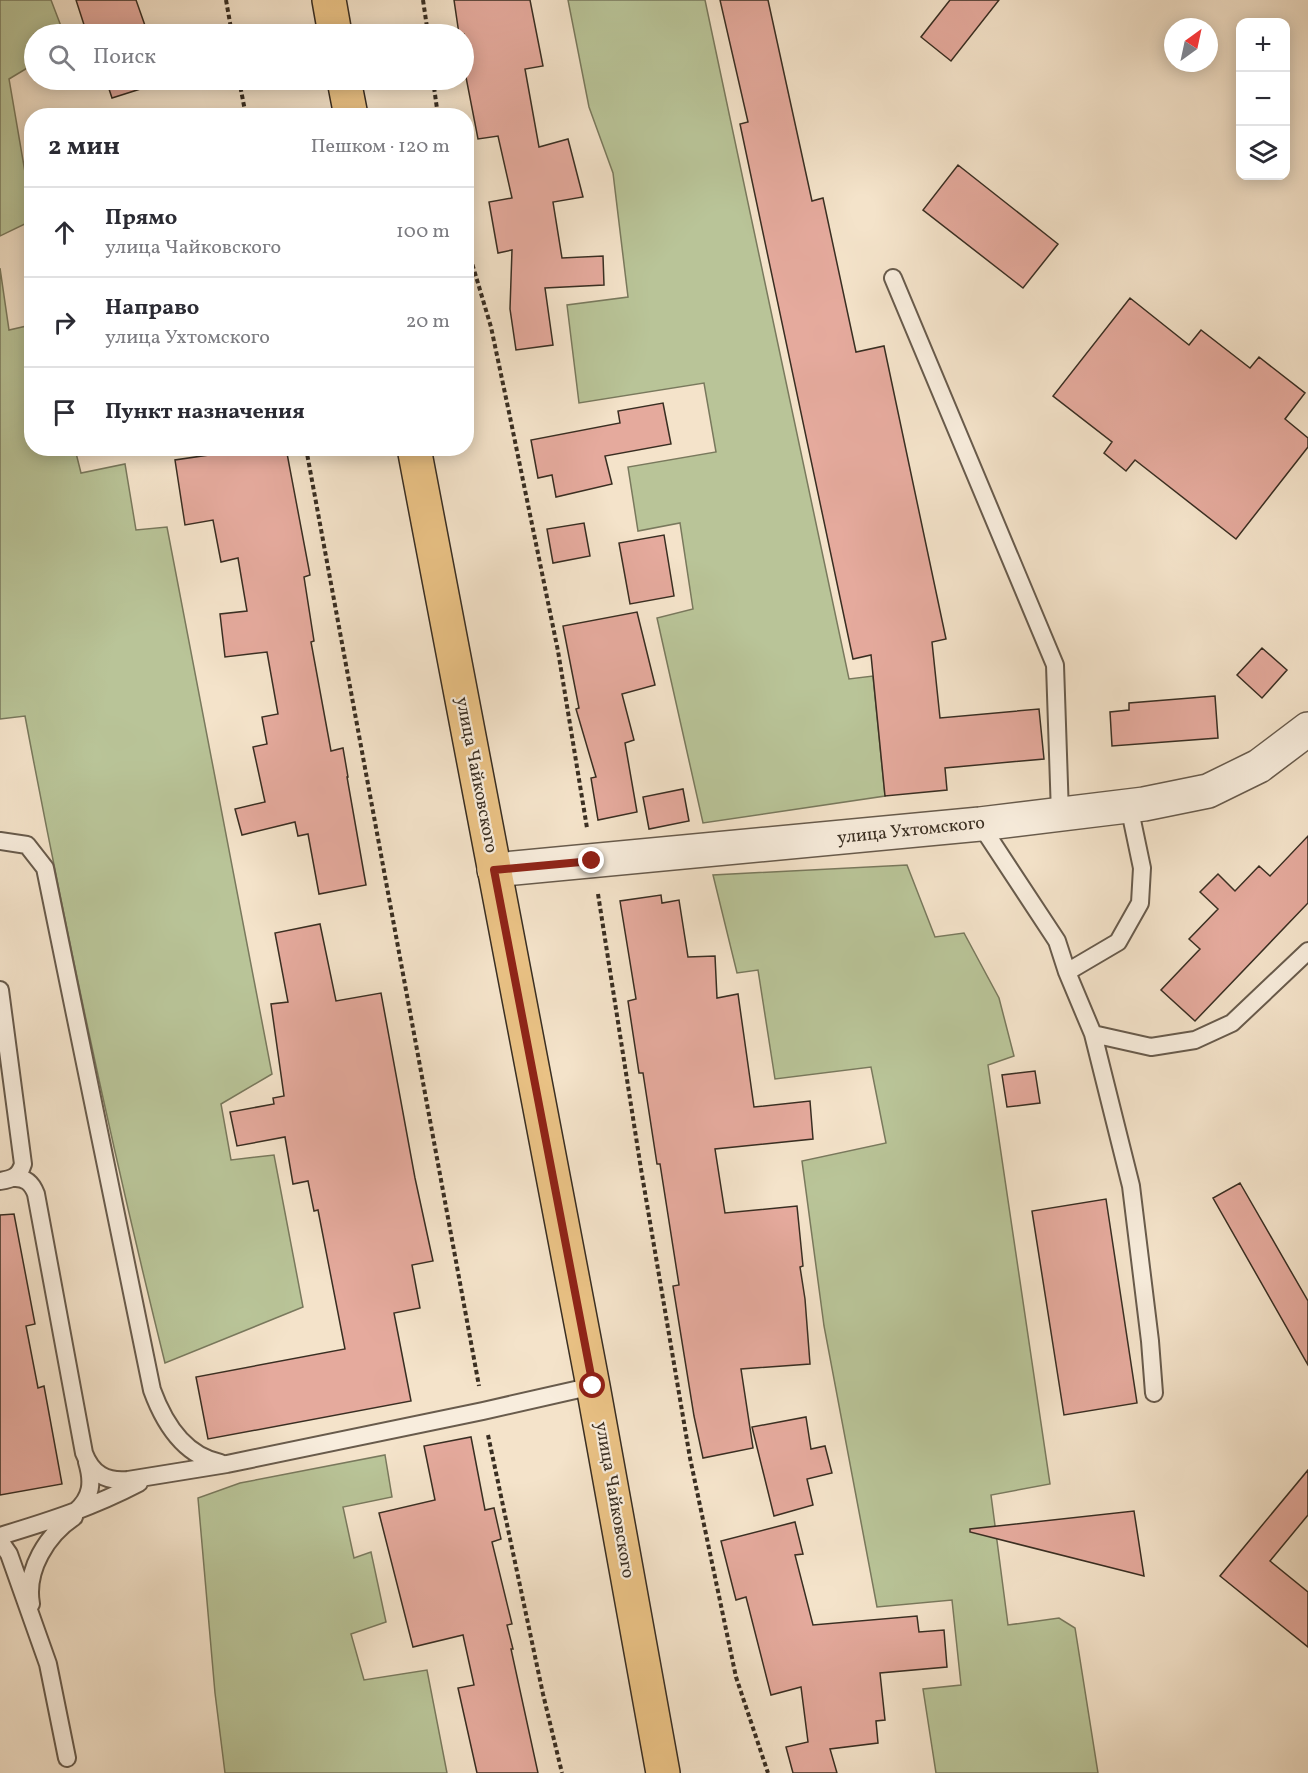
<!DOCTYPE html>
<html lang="ru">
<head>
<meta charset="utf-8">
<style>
  body { margin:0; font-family:Vollkorn,serif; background:#f2f2f3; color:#2b2b33 }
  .controls { position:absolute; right:18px; top:18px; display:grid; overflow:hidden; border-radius:12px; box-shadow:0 3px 15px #0003 }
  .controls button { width:54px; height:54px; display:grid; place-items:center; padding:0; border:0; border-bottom:2px solid #e1e1e2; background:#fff; color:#2b2b33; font:30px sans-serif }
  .compass { position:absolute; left:1164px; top:18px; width:54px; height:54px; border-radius:50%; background:#fff; box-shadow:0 3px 15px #0003; rotate:33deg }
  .stop { position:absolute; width:18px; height:18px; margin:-14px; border:4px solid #8f2418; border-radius:50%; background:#fff }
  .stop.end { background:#8f2418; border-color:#fff; box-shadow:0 2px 6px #0008 }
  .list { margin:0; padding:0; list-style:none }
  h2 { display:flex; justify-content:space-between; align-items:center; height:78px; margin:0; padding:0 24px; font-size:26px }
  h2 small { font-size:20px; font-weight:400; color:#7c7c81 }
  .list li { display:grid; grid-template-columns:39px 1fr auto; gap:18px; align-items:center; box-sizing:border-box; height:90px; padding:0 24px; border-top:2px solid #e1e1e2 }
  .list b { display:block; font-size:22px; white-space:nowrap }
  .list p { margin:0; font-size:20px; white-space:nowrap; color:#7c7c81 }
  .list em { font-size:20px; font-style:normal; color:#7c7c81 }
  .icon { flex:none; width:33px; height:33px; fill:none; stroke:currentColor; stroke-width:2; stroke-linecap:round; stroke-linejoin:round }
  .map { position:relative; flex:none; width:1308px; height:1773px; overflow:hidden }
  .search { position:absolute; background:#fff; box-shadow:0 3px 15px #0003; left:24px; top:24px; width:450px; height:66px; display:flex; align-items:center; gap:15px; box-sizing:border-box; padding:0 21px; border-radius:33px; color:#7c7c81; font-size:22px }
  .panel { position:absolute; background:#fff; box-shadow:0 3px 15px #0003; left:24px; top:108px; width:450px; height:348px; border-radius:24px }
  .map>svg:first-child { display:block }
  .green { fill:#b9c498; stroke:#79795d; stroke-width:1.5 }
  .building { fill:#e5aa9d; stroke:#392e22; stroke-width:1.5 }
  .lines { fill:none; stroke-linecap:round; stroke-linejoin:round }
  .service-casing { stroke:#685b4c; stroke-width:20 }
  .minor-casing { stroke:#685b4c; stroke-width:36 }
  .primary-casing { stroke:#392e22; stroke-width:36 }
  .path { stroke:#392e22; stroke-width:4; stroke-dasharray:4.5 3; stroke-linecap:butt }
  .service { stroke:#f8eddd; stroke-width:16 }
  .minor { stroke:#f8eddd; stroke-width:33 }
  .primary { stroke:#eac285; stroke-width:33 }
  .route { stroke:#8f2418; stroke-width:8 }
  .labels { text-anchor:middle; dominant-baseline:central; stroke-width:4.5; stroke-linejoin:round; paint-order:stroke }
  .street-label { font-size:18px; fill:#392e22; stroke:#f8eddd }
</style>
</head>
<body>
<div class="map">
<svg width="1308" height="1773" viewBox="0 0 1308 1773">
  <rect width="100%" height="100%" fill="#f4e3ca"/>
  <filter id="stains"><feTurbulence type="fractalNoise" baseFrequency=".00333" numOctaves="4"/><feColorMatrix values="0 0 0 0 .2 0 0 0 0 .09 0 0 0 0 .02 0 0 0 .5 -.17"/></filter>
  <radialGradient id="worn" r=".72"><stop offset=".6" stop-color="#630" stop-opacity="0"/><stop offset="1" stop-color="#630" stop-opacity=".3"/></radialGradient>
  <path class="green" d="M0 0H51L64 34H34V64L9 79 31 207V221L0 236Z
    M568 0H705L849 679 873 676 885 796 703 823 657 618 693 609 680 523 638 531 628 467 716 452 704 383 579 403 567 305 628 297 613 173 589 107Z
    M0 268 9 330 31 325 32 448 75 449 81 473 125 464 136 530 167 527 272 1074 221 1104 231 1160 274 1155 303 1307 165 1363C112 1149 66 933 25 716L0 719Z
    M907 865 935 937 964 933 999 998 1014 1056 988 1065 1050 1484 991 1495 1008 1625 1059 1618 1075 1628 1098 1773H936L923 1689 961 1685 952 1600 877 1607 824 1326 802 1161 886 1143 871 1067 775 1079 758 970 737 973 713 875Z
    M385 1455 392 1497 343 1507 354 1558 371 1552 386 1622 351 1634 364 1680 427 1670 447 1773H225L215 1693 198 1498 240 1483Z"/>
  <path class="building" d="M76 0H136L148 34H87Z
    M454 0H530L543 66 525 69 539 147 568 139 583 197 553 202 562 258 603 256 604 285 545 288 553 345 516 350 510 309 512 250 498 253 489 202 512 198 498 136 478 139 464 67V34H459Z
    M720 0H768L812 201 823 198 856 352 884 346 946 639 932 642 940 718 1039 709 1044 759 945 768 947 790 885 796 871 655 853 659 740 124 748 122Z
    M950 0H999L951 61 921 37Z
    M106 80H151L153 85 112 98Z
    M958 165 1058 244 1023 288 923 210Z
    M1130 298 1189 345 1201 330 1250 368 1259 357 1305 393 1285 419 1308 438V447L1236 539 1135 460 1126 471 1104 453 1112 442 1053 396Z
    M663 403 671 444 605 456 612 484 556 497 552 475 538 478 531 440 620 423 618 411Z
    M236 448H286L310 575 304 577 314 641 311 642 331 751 343 748 348 777H347L366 885 319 894 308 834 298 836 295 822 242 835 235 809 265 802 253 747 267 744 262 717 278 714 267 652 225 657 220 614 247 611 238 558 221 562 213 520 185 525 175 460 236 451Z
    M584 523 590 556 553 563 547 529Z
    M664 535 674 596 630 604 619 543Z
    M637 612 655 685 622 694 634 740 625 743 637 812 598 820 591 778 596 777 576 709 579 708 563 626Z
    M1262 648 1287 670 1262 698 1237 675Z
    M1215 696 1218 738 1112 746 1110 712 1129 710V703Z
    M683 789 689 821 649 829 643 797Z
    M1308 836V903L1195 1021 1161 990 1200 949 1189 939 1218 909 1200 892 1218 874 1235 891 1259 866 1270 876Z
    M661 895 662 903 679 900 688 957 715 956 717 998 738 994 754 1107 810 1101 813 1139 715 1149 725 1213 797 1206 803 1266 800 1267 805 1299 810 1364 741 1369 753 1448 703 1458 694 1416 673 1286 679 1285 660 1164H657L643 1073H639L628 1001 636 999 620 901Z
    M320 924 336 1001 381 993 415 1178 433 1261 412 1265 420 1308 394 1313 411 1401 208 1439 196 1377 345 1349 318 1210 314 1211 308 1181 293 1184 285 1137 237 1146 230 1112 274 1104 273 1098 284 1096 271 1004 288 1002 275 933Z
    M1035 1071 1040 1103 1007 1107 1002 1075Z
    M1240 1183 1308 1301V1365L1213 1198Z
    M1106 1199 1137 1403 1064 1415 1032 1211Z
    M14 1214 35 1324 26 1326 38 1388 44 1386 62 1484 0 1495V1215Z
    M806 1417 811 1449 825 1446 832 1473 807 1479 813 1505 774 1516 752 1427Z
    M471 1437 485 1510 494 1508 501 1539 492 1542 512 1624 507 1625 513 1649H511L538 1773H477L458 1688 474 1685 463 1635 413 1647 379 1513 435 1500 424 1446Z
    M1308 1470V1515L1270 1561 1308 1592V1647L1220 1576Z
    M1134 1511 1144 1576 970 1532V1529Z
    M795 1522 803 1554 795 1555 813 1625 917 1616 919 1632 944 1630 947 1667 880 1673 885 1720 876 1721 878 1743 830 1749 837 1773H793L786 1747 808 1742 801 1687 771 1695 746 1597 736 1600 721 1541Z"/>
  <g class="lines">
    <defs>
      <path id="service" d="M893 278 1055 665 1060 814
        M980 824 1057 941 1067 972 1093 1034 1131 1186 1150 1341 1154 1393
        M0 841 27 845 45 868 152 1390C164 1423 184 1456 221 1463
        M1067 972 1118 942 1140 903 1142 868 1129 806
        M0 990 23 1164C19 1177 12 1179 0 1181
        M1093 1034 1151 1047 1195 1040 1232 1023 1308 951
        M13 1178C25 1177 32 1183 36 1194L84 1453C92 1474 106 1482 128 1480L227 1464 483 1411 593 1386
        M76 1511C92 1497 93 1482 87 1462
        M0 1536C50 1521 93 1507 139 1483
        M0 1541 9 1554 48 1664 67 1758
        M31 1604C25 1570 47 1535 74 1517"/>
      <path id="minor" d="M494 870 980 824 1144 804 1208 791 1259 766 1308 729"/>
      <path id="primary" d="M329 0 335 34
        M344 80 351 116
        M414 448 593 1386 663 1773"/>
    </defs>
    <use href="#service" class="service-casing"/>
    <use href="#minor" class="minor-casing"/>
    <use href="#primary" class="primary-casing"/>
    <path class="path" d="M226 0 232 34
      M423 0 428 34
      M239 80 246 116
      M433 80 438 116
      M466 243 491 327 510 417 558 651 587 828
      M306 448 479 1386
      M598 894 641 1169 690 1458 736 1677 768 1773
      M488 1435 543 1694 562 1773"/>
    <use href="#service" class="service"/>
    <use href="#minor" class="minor"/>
    <use href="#primary" class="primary"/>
  </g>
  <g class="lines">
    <path class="route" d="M592 861 494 870 593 1386"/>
  </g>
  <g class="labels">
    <g class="street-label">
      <text transform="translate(476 775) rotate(79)">улица Чайковского</text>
      <text transform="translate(911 831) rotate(-6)">улица Ухтомского</text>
      <text transform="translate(614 1500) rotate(80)">улица Чайковского</text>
    </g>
  </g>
  <rect width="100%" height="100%" filter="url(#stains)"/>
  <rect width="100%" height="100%" fill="url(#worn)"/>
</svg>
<div class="controls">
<button>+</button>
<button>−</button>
<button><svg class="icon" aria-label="layers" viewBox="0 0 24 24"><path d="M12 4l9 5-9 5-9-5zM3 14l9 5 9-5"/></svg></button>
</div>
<svg class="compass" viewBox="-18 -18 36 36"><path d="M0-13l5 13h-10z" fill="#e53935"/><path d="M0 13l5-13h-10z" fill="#7c7c81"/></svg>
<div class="stop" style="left:593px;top:1386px"></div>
<div class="stop end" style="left:592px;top:861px"></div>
<div class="search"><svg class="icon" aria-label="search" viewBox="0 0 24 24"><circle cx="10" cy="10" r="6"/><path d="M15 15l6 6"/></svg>Поиск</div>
<section class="panel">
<h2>2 мин<small>Пешком · 120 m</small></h2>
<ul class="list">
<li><svg class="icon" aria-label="ahead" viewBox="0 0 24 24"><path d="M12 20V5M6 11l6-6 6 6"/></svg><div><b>Прямо</b><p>улица Чайковского</p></div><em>100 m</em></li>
<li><svg class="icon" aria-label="right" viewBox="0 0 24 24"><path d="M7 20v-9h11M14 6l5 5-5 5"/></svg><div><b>Направо</b><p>улица Ухтомского</p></div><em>20 m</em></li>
<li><svg class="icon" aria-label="arrive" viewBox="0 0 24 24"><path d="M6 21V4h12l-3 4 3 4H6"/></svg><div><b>Пункт назначения</b></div></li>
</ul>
</section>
</div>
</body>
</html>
